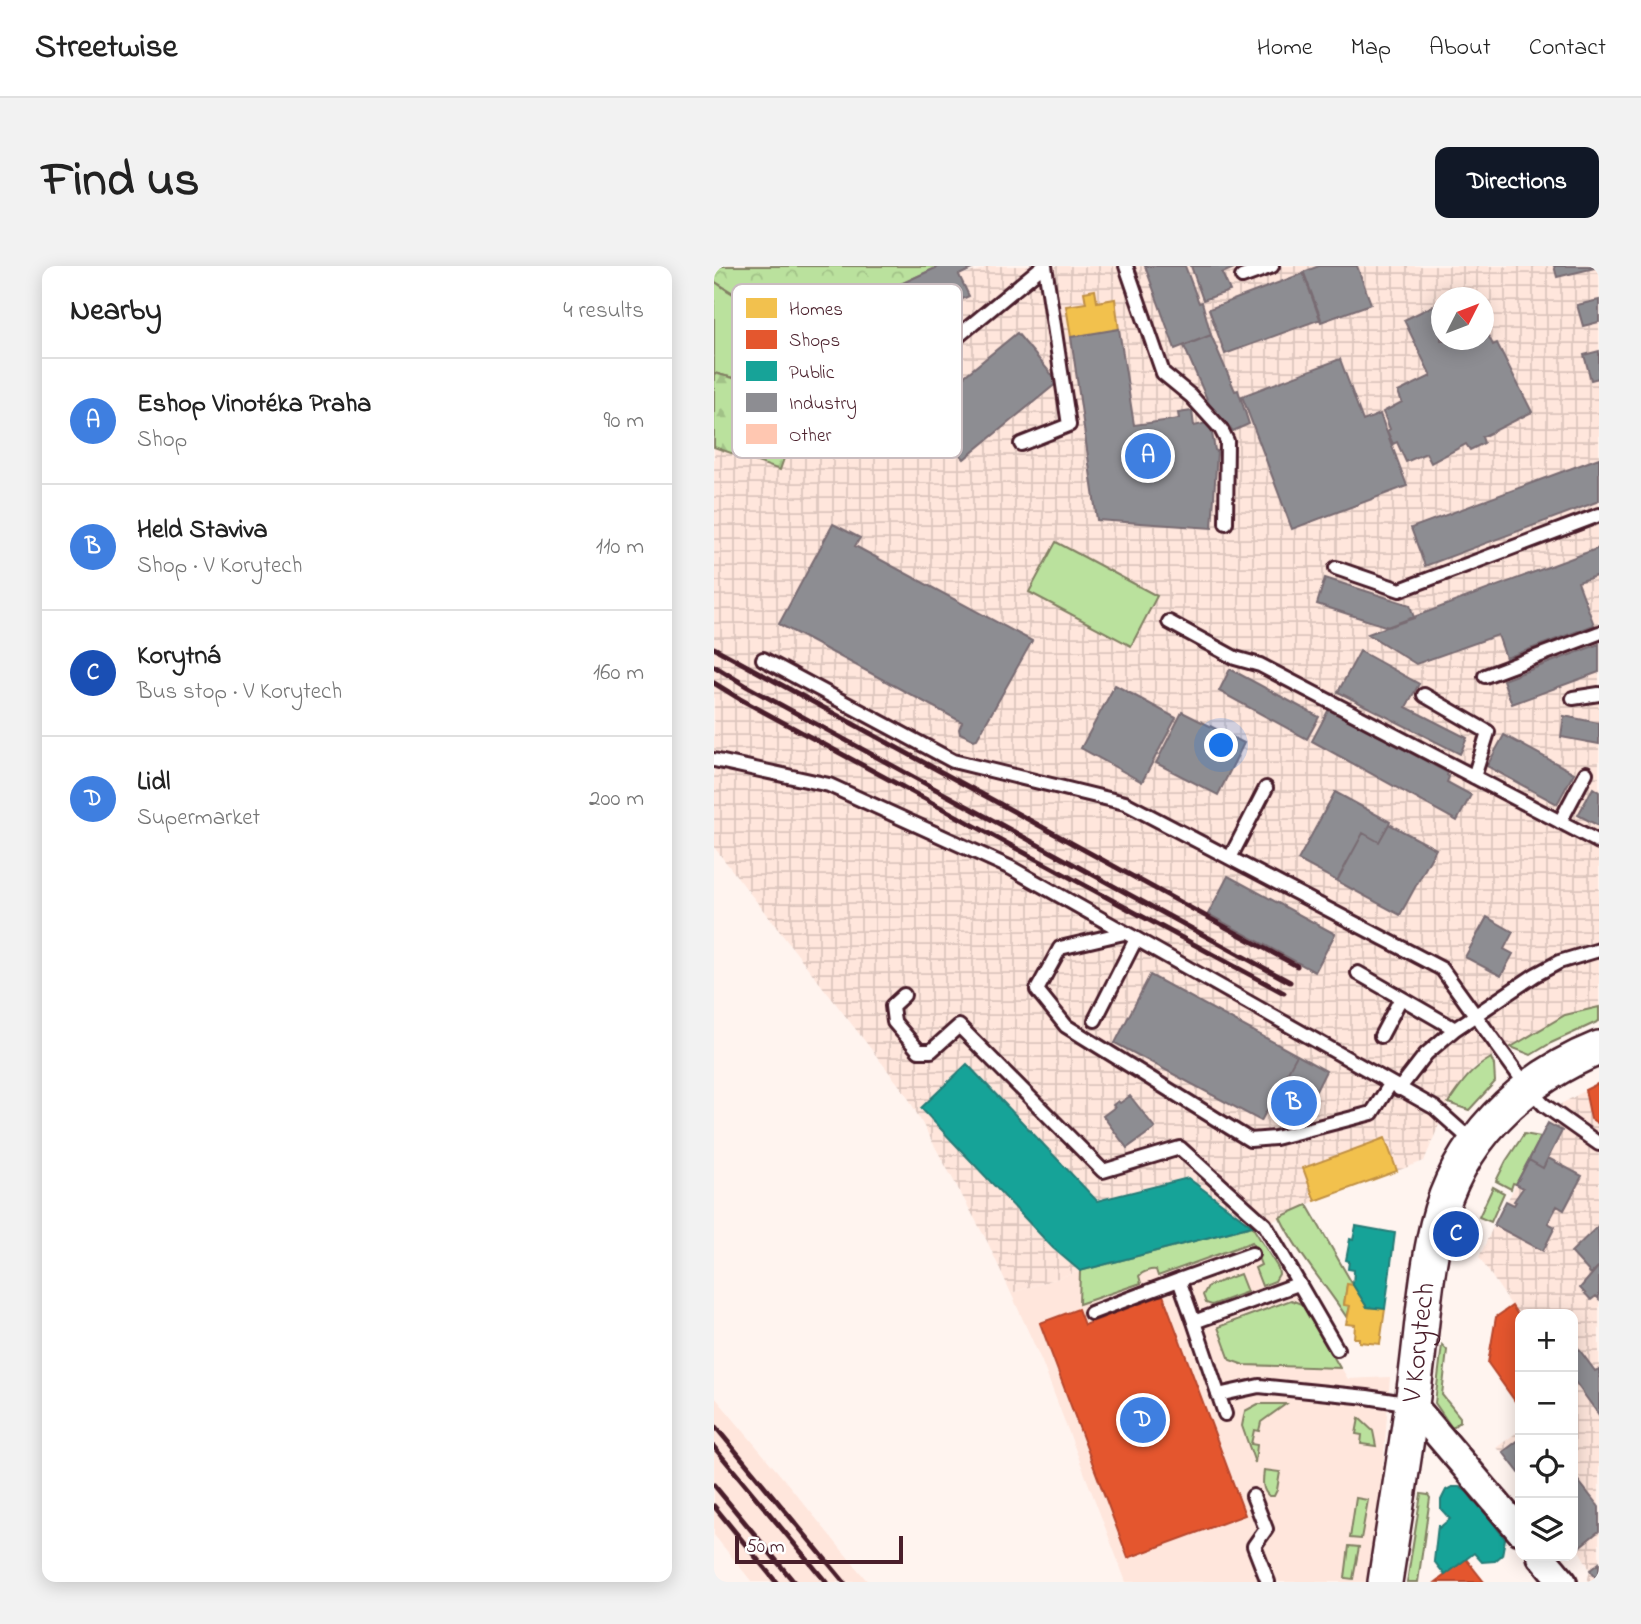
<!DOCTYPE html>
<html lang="en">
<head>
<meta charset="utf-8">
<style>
  body { margin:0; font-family:"Indie Flower",sans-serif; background:#f2f2f2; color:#222 }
  .controls { position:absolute; right:21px; bottom:21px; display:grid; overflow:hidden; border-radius:14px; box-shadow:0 4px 18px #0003 }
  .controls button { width:63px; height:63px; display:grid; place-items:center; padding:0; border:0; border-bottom:2px solid #e0e0e0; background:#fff; color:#222; font:35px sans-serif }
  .compass { position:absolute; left:717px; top:21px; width:63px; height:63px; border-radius:50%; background:#fff; box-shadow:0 4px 18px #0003; rotate:48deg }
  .scale { position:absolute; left:21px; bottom:18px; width:168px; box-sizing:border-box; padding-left:7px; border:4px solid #4a1f2b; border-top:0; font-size:19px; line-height:24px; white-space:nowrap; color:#4a1f2b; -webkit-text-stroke:5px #fff; paint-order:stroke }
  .you { position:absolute; left:508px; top:480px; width:24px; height:24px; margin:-18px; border:5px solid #fff; border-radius:50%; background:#1a73e8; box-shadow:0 0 0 10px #1a73e833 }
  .badge { display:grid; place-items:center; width:46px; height:46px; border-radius:50%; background:#111827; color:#fff; font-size:23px; font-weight:700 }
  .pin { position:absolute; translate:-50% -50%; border:4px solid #fff; box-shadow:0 2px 7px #0006 }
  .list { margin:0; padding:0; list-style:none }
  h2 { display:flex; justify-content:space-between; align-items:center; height:91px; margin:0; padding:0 28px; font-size:30px }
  h2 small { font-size:23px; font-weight:400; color:#767676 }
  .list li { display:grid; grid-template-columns:46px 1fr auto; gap:21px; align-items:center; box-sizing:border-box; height:126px; padding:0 28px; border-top:2px solid #e0e0e0 }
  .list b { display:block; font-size:26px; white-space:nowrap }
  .list p { margin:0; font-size:23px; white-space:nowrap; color:#767676 }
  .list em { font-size:23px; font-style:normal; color:#767676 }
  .icon { flex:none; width:38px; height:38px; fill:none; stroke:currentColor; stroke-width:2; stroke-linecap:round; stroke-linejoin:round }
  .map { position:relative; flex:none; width:885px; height:1316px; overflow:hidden; border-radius:14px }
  header { display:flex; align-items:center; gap:42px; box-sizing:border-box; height:98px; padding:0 35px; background:#fff; border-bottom:2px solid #e0e0e0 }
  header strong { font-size:33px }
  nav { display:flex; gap:38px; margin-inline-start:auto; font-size:24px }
  .intro { display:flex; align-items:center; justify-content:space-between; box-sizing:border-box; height:168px; padding:0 42px }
  h1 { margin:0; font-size:49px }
  .button { padding:18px 32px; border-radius:14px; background:#111827; color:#fff; font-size:24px; font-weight:700 }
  main { display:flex; gap:42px; padding:0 42px }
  aside { flex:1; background:#fff; border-radius:14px; box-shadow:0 4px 18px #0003 }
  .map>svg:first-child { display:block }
  .built { fill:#ffe6dc }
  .industrial { fill:url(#industrial-grid); fill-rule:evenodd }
  .green { fill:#bae19d; stroke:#828064; stroke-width:2 }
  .forest { fill:url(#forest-firs); stroke:#828064; stroke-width:2 }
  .park { fill:url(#park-crowns); stroke:#828064; stroke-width:2 }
  .homes { fill:#f2c14e; stroke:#c09044; stroke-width:2 }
  .shops { fill:#e4572e; stroke:#b6462d; stroke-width:2 }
  .public { fill:#17a398; stroke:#267b77; stroke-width:2 }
  .industry { fill:#8d8d92; stroke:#796c73; stroke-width:2 }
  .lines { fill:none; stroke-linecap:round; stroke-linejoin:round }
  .service-casing { stroke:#4a1f2b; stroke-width:18 }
  .minor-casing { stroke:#4a1f2b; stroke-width:32 }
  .tertiary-casing { stroke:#4a1f2b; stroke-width:38 }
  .service { stroke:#fff; stroke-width:12 }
  .minor { stroke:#fff; stroke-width:26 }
  .tertiary { stroke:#fff; stroke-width:33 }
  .rail { stroke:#4a1f2b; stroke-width:5 }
  .labels { text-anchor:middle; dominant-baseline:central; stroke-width:7; stroke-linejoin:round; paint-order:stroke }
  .street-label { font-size:28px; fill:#4a1f2b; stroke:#fff }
  .key { fill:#fff; stroke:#c9bcbf; stroke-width:2 }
  .key-label { font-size:19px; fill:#4a1f2b }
</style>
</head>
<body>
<header>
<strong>Streetwise</strong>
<nav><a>Home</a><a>Map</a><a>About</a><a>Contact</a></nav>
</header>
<div class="intro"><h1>Find us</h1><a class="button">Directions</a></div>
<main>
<aside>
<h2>Nearby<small>4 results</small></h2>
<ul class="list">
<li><span class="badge" style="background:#3f7fe0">A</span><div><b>Eshop Vinotéka Praha</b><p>Shop</p></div><em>90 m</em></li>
<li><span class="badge" style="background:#3f7fe0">B</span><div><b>Held Staviva</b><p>Shop · V Korytech</p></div><em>110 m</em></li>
<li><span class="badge" style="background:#1a4fb4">C</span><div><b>Korytná</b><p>Bus stop · V Korytech</p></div><em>160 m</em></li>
<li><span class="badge" style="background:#3f7fe0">D</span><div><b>Lidl</b><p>Supermarket</p></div><em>200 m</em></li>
</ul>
</aside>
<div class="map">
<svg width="885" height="1316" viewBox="0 0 885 1316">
  <defs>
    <pattern id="industrial-grid" width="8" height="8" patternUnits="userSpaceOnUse" patternTransform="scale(1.75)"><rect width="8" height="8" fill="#ffe6dc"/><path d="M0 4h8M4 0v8" fill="none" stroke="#dcc5bd"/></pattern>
    <pattern id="forest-firs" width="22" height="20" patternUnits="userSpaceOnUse" patternTransform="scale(1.75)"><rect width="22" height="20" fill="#bae19d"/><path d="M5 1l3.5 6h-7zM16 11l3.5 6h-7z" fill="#a1c187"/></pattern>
    <pattern id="park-crowns" width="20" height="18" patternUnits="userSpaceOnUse" patternTransform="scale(1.75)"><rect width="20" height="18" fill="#bae19d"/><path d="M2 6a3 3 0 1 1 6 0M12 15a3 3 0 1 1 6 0" fill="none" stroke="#a1c187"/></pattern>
  </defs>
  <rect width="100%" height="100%" fill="#fff4ef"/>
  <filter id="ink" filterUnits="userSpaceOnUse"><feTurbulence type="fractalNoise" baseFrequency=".0143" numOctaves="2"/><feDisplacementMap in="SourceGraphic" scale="14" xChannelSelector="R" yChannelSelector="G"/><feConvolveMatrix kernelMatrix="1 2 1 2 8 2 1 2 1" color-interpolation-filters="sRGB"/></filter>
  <g filter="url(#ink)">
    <path class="built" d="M538 960 590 1039 634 1113 676 1111 667 1226 653 1316H412L328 1096 297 1027 366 1005Z
      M0 1130 73 1217 154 1316H38L0 1269Z"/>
    <path class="industrial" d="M226 0H264L245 9 270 3 269 0H885V741L851 749 761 801 750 813 734 837 710 895 601 935 551 959 366 1005 297 1027 273 975 192 828 0 581V181L66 204 76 175 102 150 120 121 135 61 152 56 149 35ZM727 32H769V74H727Z
      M885 817V1316H873L876 1304 859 1273V1048H806V1142L774 1097 782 1051 797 1039 765 991 780 959 845 839Z
      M806 1164V1208L789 1186 782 1182Z"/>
    <path class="green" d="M0 15C43 49 84 52 135 61L120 121 102 150 23 113 0 107Z
      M342 276 443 330 417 380 315 326Z
      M885 741V755L837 777 817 789 797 781 851 749Z
      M777 792 780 799 781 816 755 844 734 837C747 818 756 804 777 792Z
      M810 868 827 871 802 918 799 917 797 923 782 915 792 895Z
      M779 921 790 927 777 956 765 951Z
      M593 939 639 1019H633L630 1038 636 1040 633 1052C611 1018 583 987 566 951Z
      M538 960 564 1002 565 1008 561 1015 548 1020 541 1002 547 999 538 976 444 1010 442 1004C437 1003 428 1006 425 1010L427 1017 365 1038 366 1005Z
      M526 1008 533 1026 498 1039 492 1037 489 1029 494 1020Z
      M577 1034 590 1039 626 1102 530 1099 516 1094 504 1061Z
      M728 1079 733 1084 728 1129 746 1151V1155L738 1162 721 1137Z
      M544 1138H572L547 1156 545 1165 540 1164 537 1178 543 1179 541 1197 528 1160 531 1145Z
      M645 1152 659 1165 662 1180 647 1178 648 1169 642 1168Z
      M550 1204 566 1206 563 1224 560 1230H555C547 1223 549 1214 550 1204Z
      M707 1228 714 1229 716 1232 704 1316H693Z
      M642 1232 654 1234 647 1273 636 1272Z
      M635 1280 645 1281 639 1313 631 1312Z"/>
    <path class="forest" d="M0 107 23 113 102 150 76 175 66 204 0 181Z"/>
    <path class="park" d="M0 0H226L150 35 158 56 135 61 80 53 42 41 0 15Z"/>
    <path class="homes" d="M381 24 383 36 401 33 405 64 357 71 352 40 372 37 370 26Z
      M671 872 683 905 601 935 589 902Z
      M633 1018 639 1019 653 1041 671 1043 666 1078 645 1076V1072H640L641 1059 632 1058 636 1040 630 1039Z"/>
    <path class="shops" d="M885 817V858L877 853 871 824Z
      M449 1029 531 1249 414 1292 326 1057 364 1043 370 1059Z
      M798 1040 806 1052V1142L774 1097 782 1051Z
      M752 1293 770 1316H722L731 1309Z"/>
    <path class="public" d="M253 798 383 935 474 912 538 960 366 1005 339 982 207 842Z
      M642 960 681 967 671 1043 653 1041 639 1019 640 1004 634 1003 635 995 632 994 636 973 639 974Z
      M738 1221H745L753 1226 760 1235V1232L791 1273 788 1289 781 1295 768 1296 760 1287 731 1309 720 1295 724 1259 725 1262 736 1253 727 1243V1234L732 1224Z"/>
    <path class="industry" d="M226 0H264L245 9 255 30 166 72 149 35Z
      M431 0H471L485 37 488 36 497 69 461 83Z
      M477 0H525L508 7 516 25 489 34Z
      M605 0H643L657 38 607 56 589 6Z
      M840 0H885V1L843 11Z
      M590 7 607 53 511 88 495 43Z
      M752 24 756 32H737Z
      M885 34V56L869 60 863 39Z
      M727 36V74H769V59L779 79 783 77 818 146 768 171 770 177 756 184 752 178 717 197 712 187 692 196 683 176 679 178 673 165 676 163 669 146 688 136 684 126 717 110 690 54Z
      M405 63 420 159 465 153 464 147 478 145 480 160 493 157 497 162 501 184 503 185 498 262 383 254 357 71Z
      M303 67 344 116 250 193 209 144Z
      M497 69 521 125 524 124 535 158 519 165 495 138 470 80Z
      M885 85V112L877 114 870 89Z
      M626 93 649 155 666 148 693 220 578 263 528 130Z
      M885 192V235L711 300 697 262Z
      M119 258 146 272 141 280 318 375 263 473 260 474 246 467 245 463 248 456 65 358Z
      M885 282V309L864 316 880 359 792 392 784 369 702 398 654 368Z
      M611 312 696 339 700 352 674 361 603 338Z
      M885 378V406L798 438 789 414Z
      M646 385 705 418 692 441 753 472 746 488 624 426Z
      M516 403 605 451 593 473 505 425Z
      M401 419 462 452 428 516 367 482Z
      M615 443 734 507 733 509 735 511 733 516 757 529 743 555 598 475Z
      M468 446 530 477 504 529 442 497Z
      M850 450 885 457V478L847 471Z
      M790 469 860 507 843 538 773 500Z
      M879 522 885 526V560L864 549Z
      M621 526 676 556 665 576 649 567 623 615 584 594Z
      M675 558 722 583 686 649 623 615 649 567 665 576Z
      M514 610 621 668 601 706 494 648Z
      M773 651 799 666 790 683 799 688 787 710 751 691Z
      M436 709 583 789 547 855 401 777Z
      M583 789 612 805 602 825 572 809Z
      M416 830 441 862 413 882 389 850 401 841 399 839 404 835 406 837Z
      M834 857 848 865 829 902 815 894Z
      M834 892 868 910 850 944 843 940 834 957 841 961 829 985 780 959 792 935 800 939 802 936 800 935 809 922 802 918 815 894 829 902Z
      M884 960 885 1000 877 1008 857 986Z
      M885 1000V1033L882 1030 877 1034 866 1022Z
      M859 1075 881 1105 885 1103V1149L859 1113Z
      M806 1173V1208L789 1186Z
      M859 1208 885 1241V1265L865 1281 859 1273Z
      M885 1297V1316L876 1304Z"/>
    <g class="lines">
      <defs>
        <path id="service" d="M412 0 449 107 477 130 507 163 513 175 512 257
          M528 11 558 0
          M203 104 329 0
          M307 178 355 159 331 0
          M622 302 686 324 885 249
          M455 356 521 392 546 399 885 576
          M49 393 239 495 411 537 728 703 814 822 830 839 885 878
          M771 410 885 367
          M710 429 774 466 760 511
          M859 432 885 428
          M0 494 115 519 297 602 721 842 759 876
          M846 556 872 507
          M516 592 552 522
          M410 667 346 682 323 724 352 760 536 874 561 872 658 847 677 817
          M644 707 741 763
          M190 729 178 740 180 756 205 785H217L245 760 389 905 466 882 551 959 623 1083
          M381 754 422 673
          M667 770 687 732
          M685 823 712 788 741 763 821 709 845 696 885 684
          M377 1047 465 1014
          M480 1056 465 1014 538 988
          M504 1129 545 1120 653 1131 698 1138
          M511 1148 480 1056 584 1018
          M539 1230 552 1263 540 1280 554 1316"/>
        <path id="minor" d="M698 1138 806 1265
          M827 1290 849 1316"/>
        <g id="tertiary">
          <path id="s1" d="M671 1316C681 1250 692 1183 701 1116 708 1064 711 1010 723 959 743 876 807 813 885 782"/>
        </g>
      </defs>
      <use href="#service" class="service-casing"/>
      <use href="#minor" class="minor-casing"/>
      <use href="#tertiary" class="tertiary-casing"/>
      <use href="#service" class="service"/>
      <use href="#minor" class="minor"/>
      <use href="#tertiary" class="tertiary"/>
      <path class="rail" d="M0 382 583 700
        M0 400 34 421 576 716
        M0 417 26 433 570 727
        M0 1159 130 1316
        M0 1181 112 1316
        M0 1219 80 1316
        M0 1240 62 1316"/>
    </g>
  </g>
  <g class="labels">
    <g class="street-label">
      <text stroke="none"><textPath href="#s1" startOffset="242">V Korytech</textPath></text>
    </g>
  </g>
  <rect x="18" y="18" width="230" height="174" rx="10" class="key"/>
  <rect x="32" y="32" width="31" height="20" fill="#f2c14e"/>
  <rect x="32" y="64" width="31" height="19" fill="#e4572e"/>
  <rect x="32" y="95" width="31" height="20" fill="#17a398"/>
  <rect x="32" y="127" width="31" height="19" fill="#8d8d92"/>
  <rect x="32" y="158" width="31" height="20" fill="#ffc7b1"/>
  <g class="key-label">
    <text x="75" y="49">Homes</text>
    <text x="75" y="80">Shops</text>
    <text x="75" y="112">Public</text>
    <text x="75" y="143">Industry</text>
    <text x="75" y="175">Other</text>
  </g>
</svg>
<div class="controls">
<button>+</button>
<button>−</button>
<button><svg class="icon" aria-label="locate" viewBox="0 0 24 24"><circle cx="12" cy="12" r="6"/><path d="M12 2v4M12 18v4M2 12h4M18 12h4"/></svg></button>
<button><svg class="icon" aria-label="layers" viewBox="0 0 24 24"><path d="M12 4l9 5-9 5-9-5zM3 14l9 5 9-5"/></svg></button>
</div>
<svg class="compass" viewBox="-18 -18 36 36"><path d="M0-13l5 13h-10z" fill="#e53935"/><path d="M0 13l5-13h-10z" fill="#767676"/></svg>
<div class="scale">50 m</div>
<div class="you"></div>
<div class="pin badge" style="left:434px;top:190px;background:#3f7fe0">A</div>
<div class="pin badge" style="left:580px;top:837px;background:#3f7fe0">B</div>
<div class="pin badge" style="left:742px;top:968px;background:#1a4fb4">C</div>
<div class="pin badge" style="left:429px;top:1154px;background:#3f7fe0">D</div>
</div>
</main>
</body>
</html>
